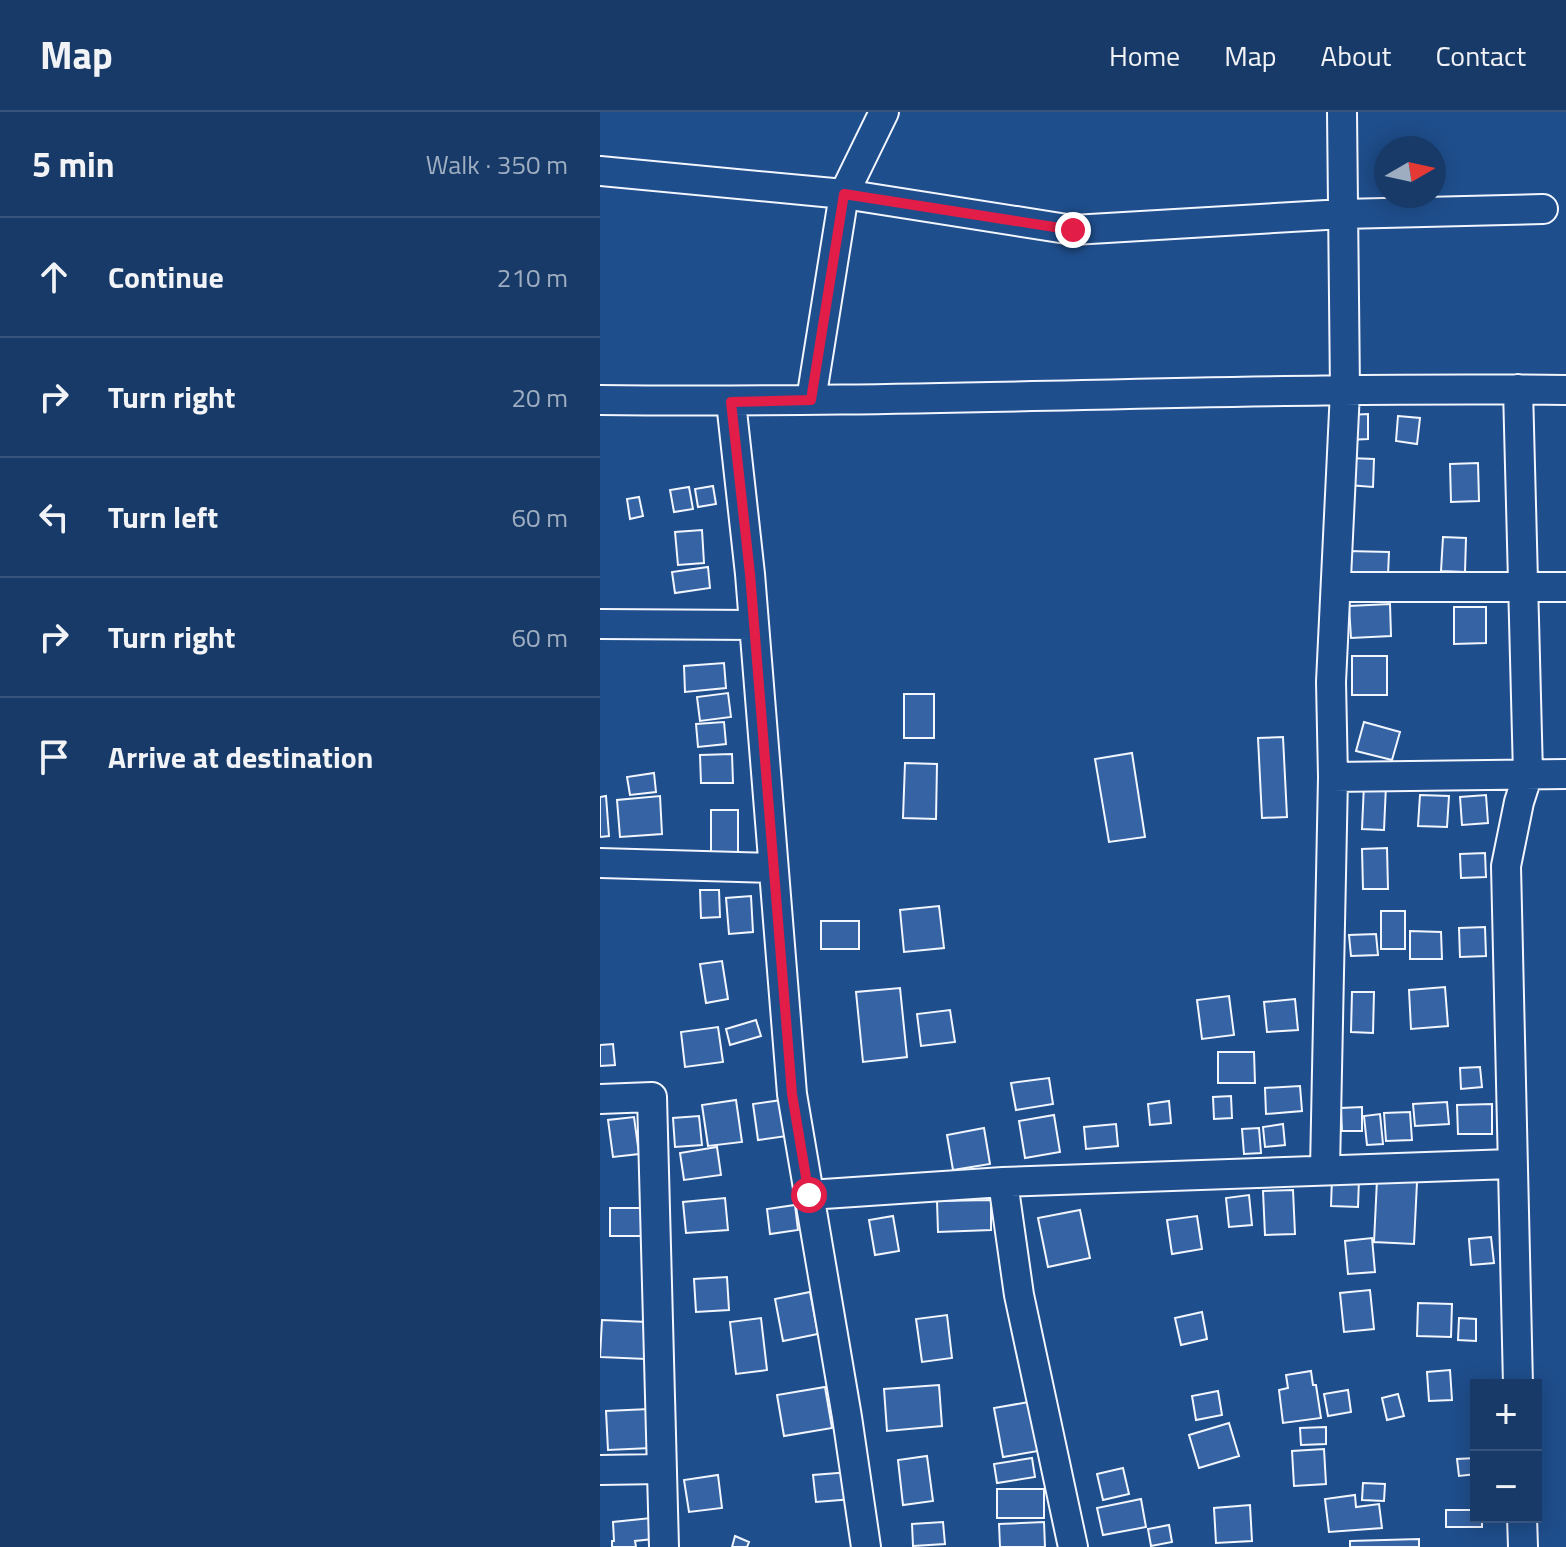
<!DOCTYPE html>
<html lang="en">
<head>
<meta charset="utf-8">
<style>
  body { margin:0; font-family:"Titillium Web",sans-serif; background:#20416f; color:#f1f3f6 }
  .controls { position:absolute; right:24px; bottom:24px; display:grid; overflow:hidden; border-radius:0px; box-shadow:0 4px 20px #0003 }
  .controls button { width:72px; height:72px; display:grid; place-items:center; padding:0; border:0; border-bottom:2px solid #36547d; background:#173a69; color:#f1f3f6; font:40px sans-serif }
  .compass { position:absolute; left:774px; top:24px; width:72px; height:72px; border-radius:50%; background:#173a69; box-shadow:0 4px 20px #0003; rotate:81deg }
  .stop { position:absolute; width:24px; height:24px; margin:-18px; border:6px solid #e11d48; border-radius:50%; background:#fff }
  .stop.end { background:#e11d48; border-color:#fff; box-shadow:0 2px 8px #0008 }
  .list { margin:0; padding:0; list-style:none }
  h2 { display:flex; justify-content:space-between; align-items:center; height:104px; margin:0; padding:0 32px; font-size:34px }
  h2 small { font-size:26px; font-weight:400; color:#9eadc0 }
  .list li { display:grid; grid-template-columns:52px 1fr auto; gap:24px; align-items:center; box-sizing:border-box; height:120px; padding:0 32px; border-top:2px solid #36547d }
  .list b { display:block; font-size:30px; white-space:nowrap }
  .list em { font-size:26px; font-style:normal; color:#9eadc0 }
  .icon { flex:none; width:44px; height:44px; fill:none; stroke:currentColor; stroke-width:2; stroke-linecap:round; stroke-linejoin:round }
  .map { position:relative; flex:none; width:966px; height:1435px; overflow:hidden }
  header { display:flex; align-items:center; gap:48px; box-sizing:border-box; height:112px; padding:0 40px; background:#173a69; border-bottom:2px solid #36547d }
  header strong { font-size:38px }
  nav { display:flex; gap:44px; margin-inline-start:auto; font-size:28px }
  main { display:flex }
  aside { flex:1; background:#173a69 }
  .map>svg:first-child { display:block }
  .building { fill:#3563a3; stroke:#f2f6ff; stroke-width:2 }
  .lines { fill:none; stroke-linecap:round; stroke-linejoin:round }
  .minor-casing { stroke:#f2f6ff; stroke-width:32 }
  .minor { stroke:#1f4e8c; stroke-width:28 }
  .route { stroke:#e11d48; stroke-width:10 }
</style>
</head>
<body>
<header>
<strong>Map</strong>
<nav><a>Home</a><a>Map</a><a>About</a><a>Contact</a></nav>
</header>
<main>
<aside>
<h2>5 min<small>Walk · 350 m</small></h2>
<ul class="list">
<li><svg class="icon" aria-label="ahead" viewBox="0 0 24 24"><path d="M12 20V5M6 11l6-6 6 6"/></svg><div><b>Continue</b></div><em>210 m</em></li>
<li><svg class="icon" aria-label="right" viewBox="0 0 24 24"><path d="M7 20v-9h11M14 6l5 5-5 5"/></svg><div><b>Turn right</b></div><em>20 m</em></li>
<li><svg class="icon" aria-label="left" viewBox="0 0 24 24"><path d="M17 20v-9H6M10 6l-5 5 5 5"/></svg><div><b>Turn left</b></div><em>60 m</em></li>
<li><svg class="icon" aria-label="right" viewBox="0 0 24 24"><path d="M7 20v-9h11M14 6l5 5-5 5"/></svg><div><b>Turn right</b></div><em>60 m</em></li>
<li><svg class="icon" aria-label="arrive" viewBox="0 0 24 24"><path d="M6 21V4h12l-3 4 3 4H6"/></svg><div><b>Arrive at destination</b></div></li>
</ul>
</aside>
<div class="map">
<svg width="966" height="1435" viewBox="0 0 966 1435">
  <rect width="100%" height="100%" fill="#1f4e8c"/>
  <path class="building" d="M768 302V327L748 328V303Z
    M798 304 820 306 817 332 796 329Z
    M749 346 774 347 773 375 748 373Z
    M878 351 879 389 851 390 850 352Z
    M113 374 116 392 98 395 95 377Z
    M89 375 93 397 74 400 70 378Z
    M39 385 43 404 30 407 27 387Z
    M102 418 104 451 78 453 75 420Z
    M843 425 866 426 865 460 841 459Z
    M747 439 789 440 788 463 747 462Z
    M108 455 110 476 75 481 72 460Z
    M790 492 791 524 751 526 749 494Z
    M854 495H886V531L854 532Z
    M752 544H787V583H752Z
    M124 551 126 576 85 580 84 554Z
    M128 581 131 605 100 609 97 585Z
    M304 582H334V626H304Z
    M124 610 126 632 98 635 96 612Z
    M764 610 800 620 792 648 756 639Z
    M683 625 687 705 662 706 658 626Z
    M532 641 545 725 509 730 495 647Z
    M132 642 133 671H101L100 643Z
    M305 651 337 652 336 707 303 706Z
    M54 661 56 680 30 683 27 665Z
    M764 672 786 673 784 718 762 717Z
    M820 683 849 684 847 715 818 714Z
    M886 683 888 711 862 713 860 685Z
    M6 684 9 724 0 725V685Z
    M60 684 62 722 20 725 17 688Z
    M111 698H138V740H111Z
    M787 736 788 777H763L762 737Z
    M885 741 886 765 861 766 860 742Z
    M100 778H119L120 805 101 806Z
    M151 784 153 820 129 822 126 786Z
    M339 794 344 836 304 840 300 798Z
    M781 799H805V837H781Z
    M221 809H259V837H221Z
    M885 815 886 844 860 845 859 816Z
    M810 819 841 820 842 847H810Z
    M776 822 778 843 751 844 749 823Z
    M122 849 128 887 106 891 100 852Z
    M845 875 848 914 811 917 809 878Z
    M300 876 307 945 263 950 256 880Z
    M752 880H774L773 921 751 920Z
    M629 884 634 923 602 927 597 888Z
    M695 887 698 918 667 920 664 890Z
    M350 898 355 930 321 934 317 902Z
    M156 908 161 924 130 933 126 917Z
    M118 915 123 950 85 955 81 920Z
    M13 932 15 953 0 954V933Z
    M618 940H654L655 971H618Z
    M880 955 882 975 861 977 860 956Z
    M449 966 453 992 416 998 411 971Z
    M700 974 702 999 666 1002 665 976Z
    M631 984 632 1006 614 1007 613 985Z
    M136 988 142 1030 108 1034 102 993Z
    M182 988 187 1024 158 1028 153 992Z
    M569 989 571 1011 550 1013 548 992Z
    M847 990 849 1012 815 1014 813 992Z
    M892 992V1022H858L857 993Z
    M762 995V1019H742L741 996Z
    M810 1000 812 1028 786 1029 784 1001Z
    M780 1002 783 1032 767 1033 764 1004Z
    M454 1003 460 1040 425 1046 419 1009Z
    M99 1004 102 1033 75 1035 73 1006Z
    M34 1005 39 1042 13 1045 8 1008Z
    M516 1012 518 1034 486 1037 484 1015Z
    M683 1012 685 1033 665 1035 663 1015Z
    M384 1016 390 1052 353 1058 347 1023Z
    M659 1016 661 1041 644 1042 642 1017Z
    M117 1035 121 1063 84 1068 80 1041Z
    M732 1066 759 1067 758 1095 731 1094Z
    M777 1068 817 1070 814 1132 774 1130Z
    M693 1078 695 1122 665 1123 663 1079Z
    M649 1083 652 1113 629 1115 626 1086Z
    M125 1086 128 1118 86 1121 83 1090Z
    M391 1088V1118L338 1120 337 1089Z
    M195 1093 198 1118 170 1122 167 1097Z
    M10 1096H43V1124H10Z
    M480 1098 490 1146 448 1155 438 1106Z
    M293 1104 299 1139 275 1143 269 1108Z
    M597 1104 602 1137 572 1142 567 1108Z
    M891 1125 894 1151 871 1153 869 1127Z
    M772 1126 775 1160 748 1162 745 1129Z
    M127 1165 129 1198 96 1200 94 1167Z
    M770 1178 774 1217 744 1220 740 1181Z
    M210 1180 218 1222 183 1229 175 1187Z
    M818 1191 852 1192 851 1225 817 1224Z
    M602 1200 607 1227 581 1233 575 1206Z
    M347 1203 352 1246 322 1250 316 1207Z
    M161 1206 167 1258 136 1262 130 1210Z
    M859 1206 876 1207V1229L858 1228Z
    M2 1208 47 1210 46 1247 0 1245Z
    M850 1258 852 1288 829 1289 827 1260Z
    M711 1259 713 1273H716L721 1306 683 1311 679 1278 688 1276 686 1263Z
    M339 1273 342 1314 287 1319 284 1277Z
    M225 1275 232 1316 184 1324 177 1283Z
    M748 1278 751 1300 728 1304 724 1282Z
    M618 1279 622 1303 596 1308 592 1284Z
    M798 1282 804 1304 787 1308 782 1286Z
    M429 1290 438 1339 403 1345 394 1296Z
    M49 1297 51 1336 8 1338 6 1299Z
    M629 1311 639 1344 599 1356 589 1323Z
    M726 1315V1332L701 1333 700 1316Z
    M724 1337 726 1372 694 1374 692 1339Z
    M327 1344 333 1389 303 1393 298 1348Z
    M432 1346 435 1365 397 1371 394 1352Z
    M876 1346V1362L859 1364 857 1347Z
    M523 1356 529 1382 503 1388 497 1362Z
    M250 1360 253 1387 216 1390 213 1363Z
    M118 1363 122 1396 89 1400 84 1368Z
    M763 1371 785 1372 784 1389 762 1388Z
    M397 1377H444V1406H397Z
    M755 1383 756 1395 779 1392 782 1416 729 1420 725 1387Z
    M541 1387 546 1415 503 1423 497 1396Z
    M650 1393 652 1429 616 1431 614 1396Z
    M846 1398H876V1405H882V1415H846Z
    M51 1406 53 1427 35 1429 36 1435H12V1429H14L13 1410Z
    M343 1410 345 1432 313 1434 312 1412Z
    M444 1410 445 1435H400L399 1412Z
    M569 1413 572 1430 551 1434 548 1417Z
    M135 1424 149 1430 147 1435H132Z
    M819 1427V1435H750V1429Z"/>
  <g class="lines">
    <defs>
      <path id="minor" d="M0 59 244 82 473 118 743 102 943 97
        M0 288C322 292 644 274 966 278
        M211 288 244 82 284 0
        M131 290 150 462 192 982 247 1305 266 1435
        M736 475H966
        M0 512 154 513
        M733 665 966 662
        M0 751 173 756
        M0 987 52 985 64 1435
        M725 1057 733 665 731 570 745 279 742 0
        M403 1070 419 1183 473 1435
        M209 1083 403 1070 911 1052
        M918 1273 906 754 919 690 928 662 918 277
        M0 1358 61 1357
        M922 1405 923 1435"/>
    </defs>
    <use href="#minor" class="minor-casing"/>
    <use href="#minor" class="minor"/>
  </g>
  <g class="lines">
    <path class="route" d="M209 1083 192 982 150 462 131 290 211 288 244 82 473 118"/>
  </g>
</svg>
<div class="controls">
<button>+</button>
<button>−</button>
</div>
<svg class="compass" viewBox="-18 -18 36 36"><path d="M0-13l5 13h-10z" fill="#e53935"/><path d="M0 13l5-13h-10z" fill="#9eadc0"/></svg>
<div class="stop" style="left:209px;top:1083px"></div>
<div class="stop end" style="left:473px;top:118px"></div>
</div>
</main>
</body>
</html>
